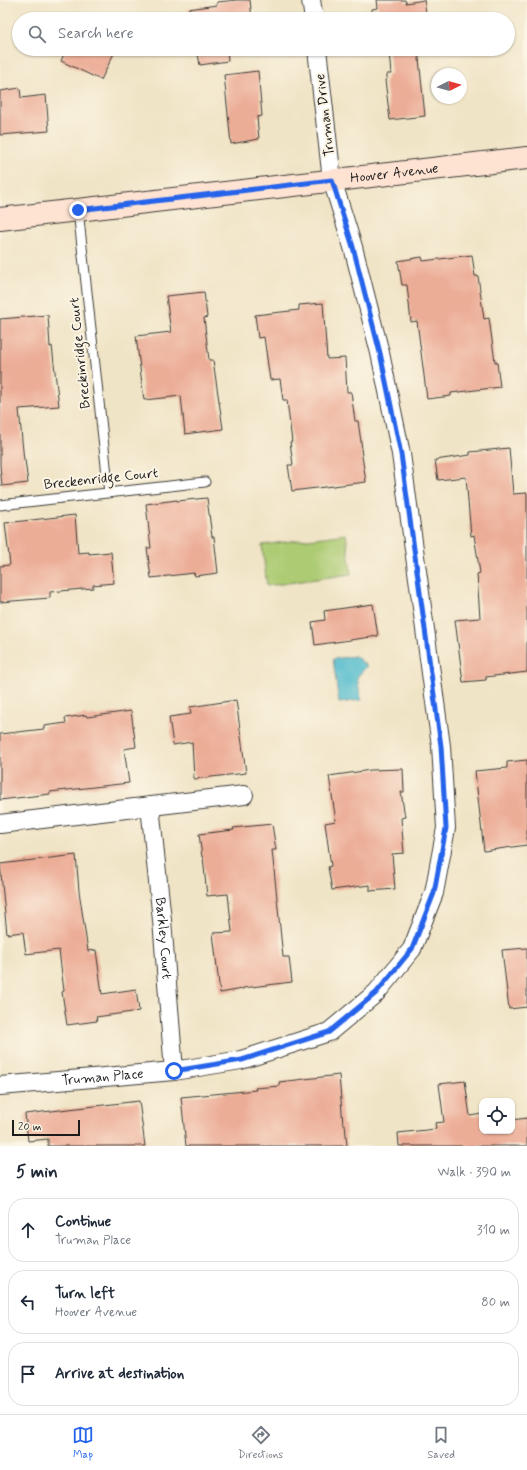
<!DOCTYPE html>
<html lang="en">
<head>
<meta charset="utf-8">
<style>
  body { margin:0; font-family:Mynerve,sans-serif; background:#f2f2f3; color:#1f2937 }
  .controls { position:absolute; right:12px; bottom:12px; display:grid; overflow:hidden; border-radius:8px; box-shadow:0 1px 3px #0004 }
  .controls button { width:36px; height:36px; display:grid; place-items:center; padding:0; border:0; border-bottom:1px solid #e0e1e3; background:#fff; color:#1f2937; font:20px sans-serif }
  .compass { position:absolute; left:431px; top:68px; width:36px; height:36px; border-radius:50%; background:#fff; box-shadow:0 1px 3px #0004; rotate:84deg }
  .scale { position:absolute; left:12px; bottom:10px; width:68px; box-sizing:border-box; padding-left:4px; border:2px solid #1c1c1c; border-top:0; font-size:11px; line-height:14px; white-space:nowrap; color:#1c1c1c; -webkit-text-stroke:3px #fcf5e5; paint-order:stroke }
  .stop { position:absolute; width:12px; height:12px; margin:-9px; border:3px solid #2563eb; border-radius:50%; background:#fff }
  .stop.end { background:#2563eb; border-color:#fff; box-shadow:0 1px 4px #0008 }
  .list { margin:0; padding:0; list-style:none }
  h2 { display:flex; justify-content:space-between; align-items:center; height:52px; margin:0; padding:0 16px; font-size:17px }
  h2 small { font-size:13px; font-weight:400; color:#747a83 }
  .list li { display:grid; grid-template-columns:26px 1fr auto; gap:12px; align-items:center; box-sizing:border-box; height:64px; margin:0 8px 8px; padding:0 8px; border:1px solid #e0e1e3; border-radius:16px }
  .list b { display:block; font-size:15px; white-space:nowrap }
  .list p { margin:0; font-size:13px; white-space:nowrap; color:#747a83 }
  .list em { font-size:13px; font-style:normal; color:#747a83 }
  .icon { flex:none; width:22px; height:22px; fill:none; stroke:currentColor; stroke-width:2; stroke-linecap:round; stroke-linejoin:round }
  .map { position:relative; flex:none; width:527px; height:1146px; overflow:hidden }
  .search { position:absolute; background:#fff; box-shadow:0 1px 3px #0004; left:12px; right:12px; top:12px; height:44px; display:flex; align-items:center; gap:10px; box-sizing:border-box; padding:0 14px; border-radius:22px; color:#747a83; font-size:15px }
  .sheet { height:268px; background:#fff }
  nav { display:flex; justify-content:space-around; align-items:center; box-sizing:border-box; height:56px; border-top:1px solid #e0e1e3; background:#fff; font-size:11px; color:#747a83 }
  nav a { display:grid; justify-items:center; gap:2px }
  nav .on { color:#2563eb }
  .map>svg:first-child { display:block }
  .green { fill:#accb72; stroke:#647447 }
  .water { fill:#51bccd; stroke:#366c74 }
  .building { fill:#ecad97 }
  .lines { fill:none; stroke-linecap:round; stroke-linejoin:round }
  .lane-casing { stroke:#3c3a36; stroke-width:11 }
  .street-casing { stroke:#3c3a36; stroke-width:20 }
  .secondary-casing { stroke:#3c3a36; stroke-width:24 }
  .lane { stroke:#fff; stroke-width:9 }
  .street { stroke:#fff; stroke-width:18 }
  .secondary { stroke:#fee3d2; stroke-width:22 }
  .route { stroke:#2563eb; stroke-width:5 }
  .labels { text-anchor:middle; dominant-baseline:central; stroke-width:4; stroke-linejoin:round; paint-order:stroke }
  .street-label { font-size:14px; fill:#1c1c1c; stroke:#fcf5e5 }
</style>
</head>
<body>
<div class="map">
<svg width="527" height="1146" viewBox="0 0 527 1146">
  <rect width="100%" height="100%" fill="#fcf5e5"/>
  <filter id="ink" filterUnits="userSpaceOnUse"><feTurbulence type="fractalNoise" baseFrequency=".025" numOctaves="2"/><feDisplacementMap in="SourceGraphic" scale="8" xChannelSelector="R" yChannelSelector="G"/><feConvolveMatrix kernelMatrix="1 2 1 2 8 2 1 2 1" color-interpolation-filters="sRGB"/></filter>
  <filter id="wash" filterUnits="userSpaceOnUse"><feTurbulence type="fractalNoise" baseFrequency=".012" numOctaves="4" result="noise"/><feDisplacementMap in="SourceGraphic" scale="16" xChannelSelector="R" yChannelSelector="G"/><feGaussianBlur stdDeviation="0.9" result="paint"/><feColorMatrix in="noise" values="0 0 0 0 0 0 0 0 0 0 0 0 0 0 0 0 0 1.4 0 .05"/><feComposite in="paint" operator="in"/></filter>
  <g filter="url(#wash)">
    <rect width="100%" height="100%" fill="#f0e4c6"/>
    <path class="green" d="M346 534 351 574 267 586 262 545Z"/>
    <path class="water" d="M355 656 367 666 357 677 361 700 339 703 333 659Z"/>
    <g id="blocks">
      <path class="building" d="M237 0H250L252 19H190L188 9 217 5V2Z
        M377 0H405L406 3 424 0 427 19H372V9L378 8Z
        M66 49H116L101 80 61 61Z
        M197 49H227L228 61 200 65Z
        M411 49H418L425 116 390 120 385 80 387 79V74H391L389 52Z
        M258 71 262 116 257 117 259 139 231 144 224 75Z
        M20 88 21 98 46 95 49 131 0 135V91Z
        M472 255 475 276H478L484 319 489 318 495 362H497L500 387 451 393V396L427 399 417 321 411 322 407 285H402L398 261 422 257 423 261Z
        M204 292 207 317 204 318 209 360H213L223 429 185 434 181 396 144 400 136 336 171 332 166 296Z
        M323 303 327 359 345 358 347 392H351L355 421H358L362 449H361L366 482 292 491 288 465H293L290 442H292L287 400H283L280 379 270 380 264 337 258 338 255 315 299 310V305Z
        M48 315 50 347 52 346 59 406 19 409 24 461 25 460 28 483 2 486 0 466V319Z
        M509 448 513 494 527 493V672L486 677V680L463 682 455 620 480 618 477 574 480 573 474 535 471 536 466 477 438 480 435 460 470 455V452Z
        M207 498 212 537H214L218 573 195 576 194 573 151 578 147 548H151L146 504 177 500V501Z
        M75 515 78 553 89 552V554L111 552 114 583 93 585V588L50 592V598L0 602V566L10 565 5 523Z
        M373 604 378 636 315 645 312 622 325 620 324 611Z
        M236 700 246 773 194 779 192 742 173 745 169 717 191 714 190 707Z
        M131 711 136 747 124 749 129 783 50 792V794L0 800V734L44 729V726L66 723 65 718 86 715 87 717Z
        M527 760V845L484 851 475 771 507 768V762Z
        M403 769 404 792H401L405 817 401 818 404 853 392 854 395 889 370 891V885L332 890 328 867 331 866 325 823 336 821 329 776 371 770Z
        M272 824 276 850H272L283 957H289L292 982 243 988V989L220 993 213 933 232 932 228 894 207 896 203 857H202L199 834 234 830 233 828Z
        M76 855 79 891 88 951 96 950 102 994 136 989 139 1011 96 1017 97 1021 67 1025 62 992 64 991 59 950 26 954 23 932 7 934 0 864Z
        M527 948V1007L509 1009 502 950Z
        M339 1075 343 1125 345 1124 347 1146H186L181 1097 256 1090 255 1088 280 1086 279 1082Z
        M465 1081 470 1116 482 1114V1131H512V1120L527 1118V1146H399L398 1133 436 1129 435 1123 444 1122 439 1084Z
        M139 1101 145 1146H48V1139L28 1141 25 1114Z"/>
    </g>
  </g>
  <g filter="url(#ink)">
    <use href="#blocks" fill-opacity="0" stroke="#3c3a36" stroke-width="1"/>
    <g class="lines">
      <defs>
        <path id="lane" d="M78 210 109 493
          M0 505 205 482"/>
        <g id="street">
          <path d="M311 0 314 19"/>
          <path id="s1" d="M150 806 162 920 174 1071"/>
          <path d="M0 824 244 795"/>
          <path id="s2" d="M0 1086 174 1071 241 1060 329 1032 376 993 412 949 434 893 446 828 441 746 401 454 380 353 353 247 332 180 317 49"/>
        </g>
        <g id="secondary">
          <path id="s3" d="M0 219 527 158"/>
        </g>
      </defs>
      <use href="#lane" class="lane-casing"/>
      <use href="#street" class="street-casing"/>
      <use href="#secondary" class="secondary-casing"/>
      <use href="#lane" class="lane"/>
      <use href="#street" class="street"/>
      <use href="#secondary" class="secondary"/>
    </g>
  </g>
  <g class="lines" filter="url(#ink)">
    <path class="route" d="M78 210 332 180 353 247 380 353 401 454 441 746 446 828 434 893 412 949 376 993 329 1032 242 1060 174 1071"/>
  </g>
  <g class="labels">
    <g class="street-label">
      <text transform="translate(325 115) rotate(-97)">Truman Drive</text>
      <text stroke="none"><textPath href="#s3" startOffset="397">Hoover Avenue</textPath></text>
      <text transform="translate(80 353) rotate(-96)">Breckinridge Court</text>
      <text transform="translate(101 479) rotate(-6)">Breckenridge Court</text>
      <text stroke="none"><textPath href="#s1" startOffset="133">Barkley Court</textPath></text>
      <text stroke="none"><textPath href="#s2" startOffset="103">Truman Place</textPath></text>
    </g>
  </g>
</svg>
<div class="controls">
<button><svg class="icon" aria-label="locate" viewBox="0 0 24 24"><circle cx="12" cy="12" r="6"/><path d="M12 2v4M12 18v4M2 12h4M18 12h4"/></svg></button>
</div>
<svg class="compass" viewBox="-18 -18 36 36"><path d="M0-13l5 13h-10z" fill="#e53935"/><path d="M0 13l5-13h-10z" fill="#747a83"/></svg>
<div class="scale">20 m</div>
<div class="stop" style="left:174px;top:1071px"></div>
<div class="stop end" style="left:78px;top:210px"></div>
<div class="search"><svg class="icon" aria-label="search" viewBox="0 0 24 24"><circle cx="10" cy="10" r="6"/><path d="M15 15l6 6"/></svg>Search here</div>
</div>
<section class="sheet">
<h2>5 min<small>Walk · 390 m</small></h2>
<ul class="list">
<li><svg class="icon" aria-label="ahead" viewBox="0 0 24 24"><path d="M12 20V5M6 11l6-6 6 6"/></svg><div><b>Continue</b><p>Truman Place</p></div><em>310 m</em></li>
<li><svg class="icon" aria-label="left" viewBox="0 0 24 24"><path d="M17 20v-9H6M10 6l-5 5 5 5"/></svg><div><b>Turn left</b><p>Hoover Avenue</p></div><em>80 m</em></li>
<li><svg class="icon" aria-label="arrive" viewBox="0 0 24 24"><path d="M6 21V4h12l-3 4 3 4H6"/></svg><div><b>Arrive at destination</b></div></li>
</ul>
</section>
<nav>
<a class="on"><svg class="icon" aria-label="map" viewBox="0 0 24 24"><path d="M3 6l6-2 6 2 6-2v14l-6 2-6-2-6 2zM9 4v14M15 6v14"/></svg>Map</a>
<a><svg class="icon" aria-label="directions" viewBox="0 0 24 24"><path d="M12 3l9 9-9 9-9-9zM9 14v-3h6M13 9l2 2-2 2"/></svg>Directions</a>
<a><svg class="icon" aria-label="saved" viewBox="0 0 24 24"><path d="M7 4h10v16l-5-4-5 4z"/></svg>Saved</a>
</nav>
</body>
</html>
